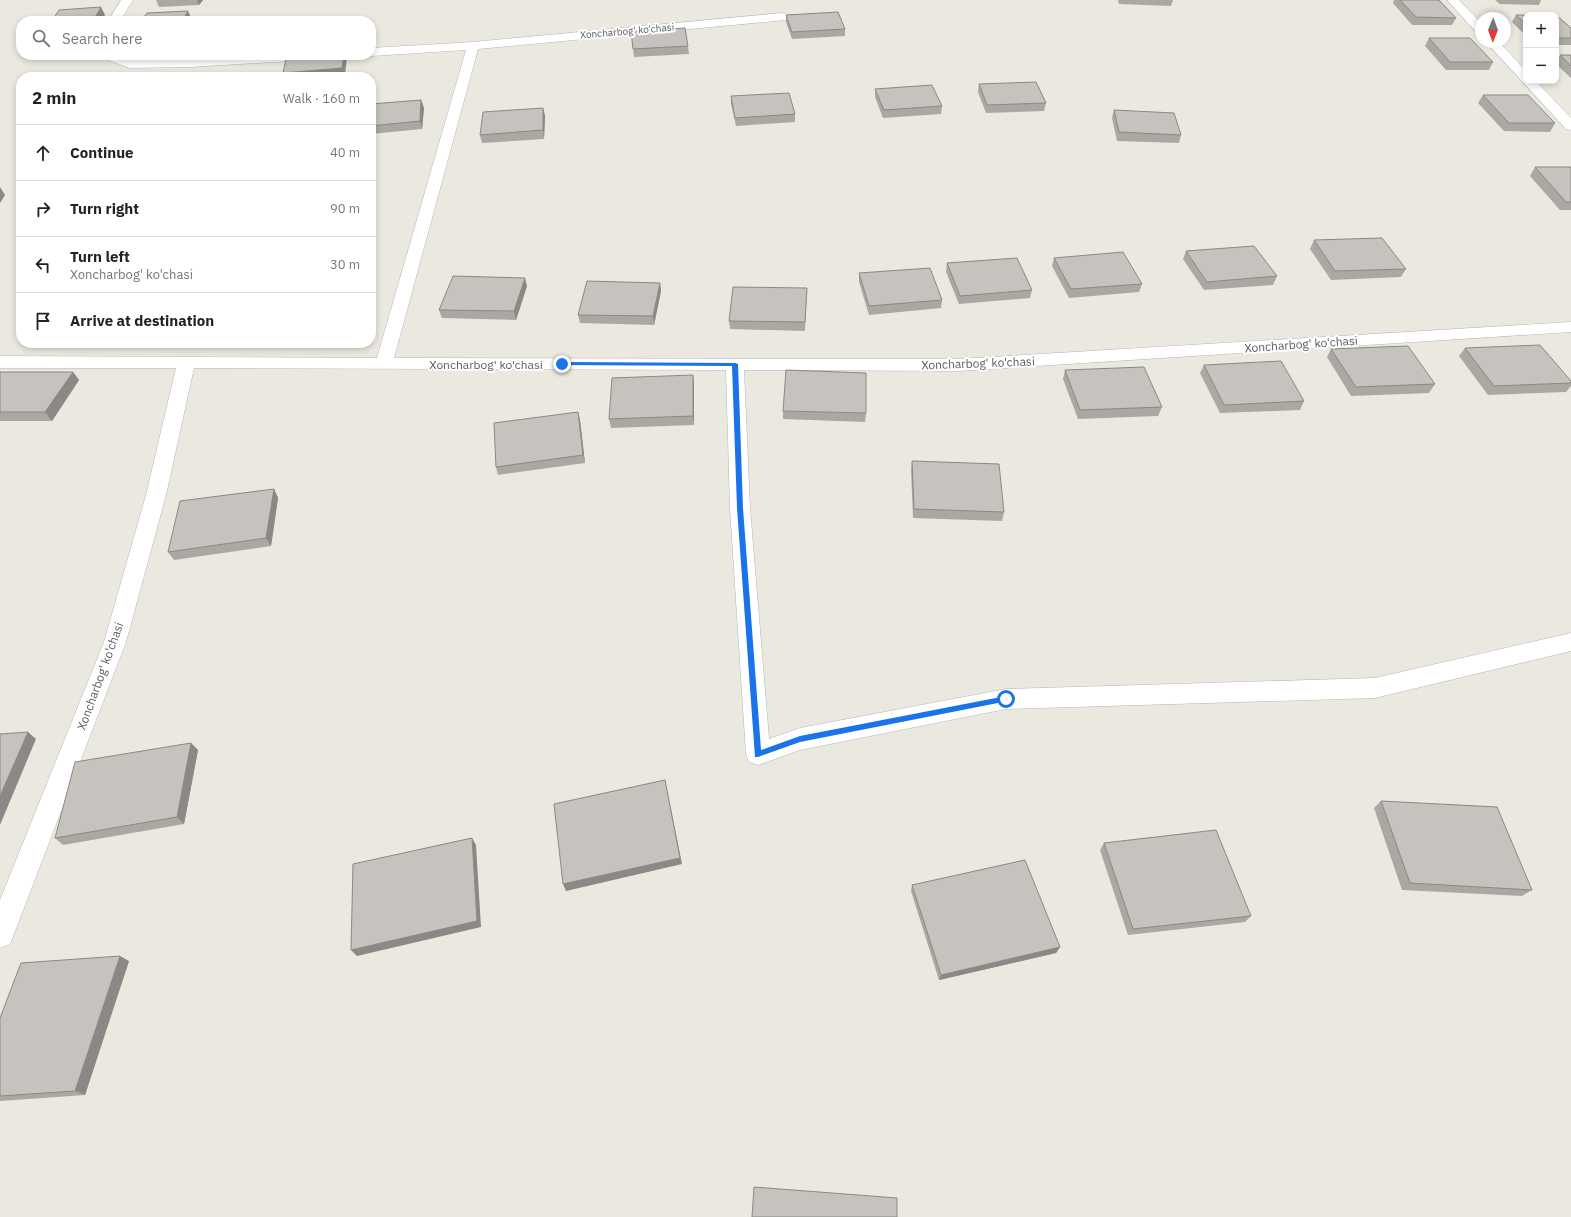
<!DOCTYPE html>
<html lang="en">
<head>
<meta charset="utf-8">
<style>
  body { margin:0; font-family:"IBM Plex Sans",sans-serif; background:#f2f2f2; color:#222 }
  .controls { position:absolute; right:12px; top:12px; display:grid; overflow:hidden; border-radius:8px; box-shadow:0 2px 6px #0003 }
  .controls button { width:36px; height:36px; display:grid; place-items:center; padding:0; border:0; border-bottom:1px solid #e0e0e0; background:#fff; color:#222; font:20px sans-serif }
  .compass { position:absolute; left:1475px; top:12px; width:36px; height:36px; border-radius:50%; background:#fff; box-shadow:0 2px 6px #0003; rotate:181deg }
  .stop { position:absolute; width:12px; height:12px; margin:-9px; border:3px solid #1a73e8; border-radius:50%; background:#fff }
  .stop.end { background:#1a73e8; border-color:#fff; box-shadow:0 1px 4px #0008 }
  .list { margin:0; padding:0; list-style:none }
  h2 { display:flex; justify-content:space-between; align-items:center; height:52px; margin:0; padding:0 16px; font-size:17px }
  h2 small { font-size:13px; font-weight:400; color:#767676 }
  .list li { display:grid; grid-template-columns:26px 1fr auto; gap:12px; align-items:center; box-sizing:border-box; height:56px; padding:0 16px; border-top:1px solid #e0e0e0 }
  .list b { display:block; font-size:15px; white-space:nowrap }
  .list p { margin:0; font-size:13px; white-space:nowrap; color:#767676 }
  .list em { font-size:13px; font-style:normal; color:#767676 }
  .icon { flex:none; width:22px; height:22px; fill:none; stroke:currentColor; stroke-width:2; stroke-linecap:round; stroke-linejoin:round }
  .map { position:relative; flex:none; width:1571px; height:1217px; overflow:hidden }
  .search { position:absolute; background:#fff; box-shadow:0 2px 6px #0003; left:16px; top:16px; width:360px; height:44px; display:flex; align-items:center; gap:10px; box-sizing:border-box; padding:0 14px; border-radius:16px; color:#767676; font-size:15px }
  .panel { position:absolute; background:#fff; box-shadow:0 2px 6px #0003; left:16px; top:72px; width:360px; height:276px; border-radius:16px }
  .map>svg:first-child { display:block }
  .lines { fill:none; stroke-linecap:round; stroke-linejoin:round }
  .minor-casing { stroke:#b3b6ba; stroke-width:1 }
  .minor { fill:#fff; fill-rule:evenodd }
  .wall { fill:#aaa8a3 }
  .shaded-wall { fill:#8b8885 }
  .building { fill:#c6c3be; stroke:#8b8885 }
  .route { fill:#1a73e8 }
  .labels { text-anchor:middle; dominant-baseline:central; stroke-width:4; stroke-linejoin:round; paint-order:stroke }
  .far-street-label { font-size:10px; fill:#595d60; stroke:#fff }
  .street-label { font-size:12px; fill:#595d60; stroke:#fff }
</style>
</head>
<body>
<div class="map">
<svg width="1571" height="1217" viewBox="0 0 1571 1217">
  <rect width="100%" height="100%" fill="#ebe8e0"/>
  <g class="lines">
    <defs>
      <path id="minor" d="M121 0H133L120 21H108Z
        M1447 0H1459L1481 23V34L1477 33Z
        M782 13 786 14 788 17 786 20 478 49 394 358 958 359 1571 322V332L958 371 744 370 750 508 769 739 800 728 1006 689 1375 678 1571 633V651L1375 698 1006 709 800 750 758 765 749 762 746 754 730 508 726 370 194 368 166 495 126 642 14 934 10 944 0 948V900L104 642 146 495 176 368H0V356L377 358 466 50 371 56 368 55H371V48L473 42Z
        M1486 42H1499L1526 71V81H1536L1571 118V130L1566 129Z
        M100 55H117L131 60 261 55H330L324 59 190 67 130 68 102 58Z"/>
    </defs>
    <use href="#minor" class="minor-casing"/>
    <use href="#minor" class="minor"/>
  </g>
  <path class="wall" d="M156 0H203L199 5 159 7Z
    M1118 0H1173L1171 6 1119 4Z
    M1394 0H1439L1456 18 1452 25H1412L1393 3Z
    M1495 0H1541L1539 5 1500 4Z
    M786 15 845 29V36L792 39 786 22Z
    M1516 15H1556L1571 28V45H1556V15H1526V36L1512 22Z
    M631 31 688 46 689 54 634 57Z
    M1429 38 1493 62 1489 70H1446L1425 46Z
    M1560 55H1571V78L1556 64V62Z
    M979 84 1046 103 1044 111 986 113 978 92Z
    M875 89 942 106 941 114 883 118 875 97Z
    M1483 95 1555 123 1550 132 1504 131 1478 103Z
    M731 96 795 114V122L736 126 731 104Z
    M421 100 424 108 422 129 371 134V104Z
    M543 108 545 116 544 139 482 143 480 135Z
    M1114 110 1181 135 1179 143 1117 141 1112 118Z
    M1535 167H1571V210H1560L1530 176Z
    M1314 240 1406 269 1401 277 1331 280 1310 249Z
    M1186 251 1277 276 1273 285 1204 290 1183 259Z
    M1054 258 1142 284 1139 292 1069 298 1052 266Z
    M947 263 1032 290 1030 298 959 304 946 272Z
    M859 273 942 300 941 308 869 315 859 282Z
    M660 283 661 291 654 325 580 323 578 315Z
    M527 286 516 320 442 318 439 310Z
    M807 288 805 331 730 329 729 321Z
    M1465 348 1571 381V386L1566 392 1488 395 1459 356Z
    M1331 349 1435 384 1429 393 1351 396 1327 357Z
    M1204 365 1304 401 1300 410 1220 413 1200 373Z
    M1065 370 1162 407 1158 416 1078 419 1063 379Z
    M0 372H73L79 380 52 421H0Z
    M693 375 694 384V425L611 428 609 419Z
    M783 411 866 413 865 422 783 419Z
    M578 412 580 420 585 463 498 475 496 467Z
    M912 461 1004 512 1002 521 913 518 911 470Z
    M274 489 278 498 271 546 174 560 168 552Z
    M191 743 198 750 184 824 63 845 55 838Z
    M1381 801 1532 890 1522 896 1402 890 1374 808Z
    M1104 843 1251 916 1245 922 1128 935 1100 850Z
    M912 885 1060 947 1056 953 939 980 911 891Z
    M129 961 85 1095 0 1101V1018Z"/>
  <path class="shaded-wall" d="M197 0H203L199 5Z
    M101 7 105 15 101 21H93Z
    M188 11 191 18 190 21H182Z
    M344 55H346L347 57 345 75 329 77H285L283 73Z
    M421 100 424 108 422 129 420 121Z
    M543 108 545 116 544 139 543 130Z
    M0 187 5 195 0 203Z
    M525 278 527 286 516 320 514 311Z
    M660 283 661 291 654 325 653 316Z
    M73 372 79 380 52 421 45 412Z
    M693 375 694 384V425L693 416Z
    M578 412 580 420 585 463 583 455Z
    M274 489 278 498 271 546 266 538Z
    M28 732 36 739 0 825V796Z
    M191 743 198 750 184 824 177 817Z
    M665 780 682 864 566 891 563 884Z
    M472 838 476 845 481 927 357 956 351 950Z
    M1060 947 1056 953 939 980 941 975Z
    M120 956 129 961 85 1095 75 1091Z"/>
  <path class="building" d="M1400 0H1439L1456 18 1416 17Z
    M101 7 93 21H52L59 10Z
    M188 11 182 21H141L147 13Z
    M838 12 845 29 792 32 786 15Z
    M1516 15H1556L1571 28V38H1556V15H1526V24Z
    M685 28 688 46 633 49 631 31Z
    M1429 38H1470L1493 62H1450Z
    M287 55H344L342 68 283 73Z
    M1560 55H1571V66Z
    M1036 82 1046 103 987 105 979 84Z
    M932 85 942 106 884 110 875 89Z
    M789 93 795 114 735 118 731 96Z
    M1483 95H1528L1555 123H1509Z
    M421 100 420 121 371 126V104Z
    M543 108V130L480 135 483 112Z
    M1114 110 1174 113 1181 135 1119 132Z
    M1535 167H1571V202H1566Z
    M1382 238 1406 269 1335 271 1314 240Z
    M1254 246 1277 276 1207 282 1186 251Z
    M1123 252 1142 284 1071 289 1054 258Z
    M1017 258 1032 290 960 296 947 263Z
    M930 268 942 300 869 306 859 273Z
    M453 276 525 278 514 311 439 310Z
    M587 281 660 283 653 316 578 315Z
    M733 287 807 288 805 322 729 321Z
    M1540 345 1571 381V383L1494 386 1465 348Z
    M1408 346 1435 384 1356 387 1331 349Z
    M1281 361 1304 401 1224 405 1204 365Z
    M1144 367 1162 407 1080 410 1065 370Z
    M786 370 866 373V413L783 411Z
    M0 372H73L45 412H0Z
    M693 375V416L609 419 612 378Z
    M578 412 583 455 496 467 494 423Z
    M912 461 999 464 1004 512 914 509Z
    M274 489 266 538 168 552 180 501Z
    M28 732 0 796V734Z
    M191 743 177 817 55 838 75 762Z
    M665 780 680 858 563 884 554 804Z
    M1381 801 1497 807 1532 890 1410 883Z
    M1216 830 1251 916 1133 929 1104 843Z
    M472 838 477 921 351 950 353 864Z
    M1025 860 1060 947 941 975 912 885Z
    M120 956 75 1091 0 1096V1018L21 963Z
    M754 1187 897 1198V1217H752Z"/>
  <path class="route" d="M562 362 735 363 738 364 743 508 761 750 800 736 1006 696 1008 697V701L800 742 758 757H755L737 508 732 366 560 365Z"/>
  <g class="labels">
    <g class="far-street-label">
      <text transform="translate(627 31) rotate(-5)">Xoncharbog' ko'chasi</text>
    </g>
    <g class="street-label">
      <text transform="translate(1301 344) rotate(-4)">Xoncharbog' ko'chasi</text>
      <text transform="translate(978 363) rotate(-2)">Xoncharbog' ko'chasi</text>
      <text x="486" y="364">Xoncharbog' ko'chasi</text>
      <text transform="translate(100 676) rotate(-70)">Xoncharbog' ko'chasi</text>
    </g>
  </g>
</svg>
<div class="controls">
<button>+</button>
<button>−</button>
</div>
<svg class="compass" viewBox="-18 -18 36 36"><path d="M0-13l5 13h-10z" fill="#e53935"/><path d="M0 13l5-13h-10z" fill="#767676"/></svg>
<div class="stop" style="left:1006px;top:699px"></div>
<div class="stop end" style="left:562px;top:364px"></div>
<div class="search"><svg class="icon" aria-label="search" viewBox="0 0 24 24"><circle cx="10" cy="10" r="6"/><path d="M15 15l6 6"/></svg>Search here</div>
<section class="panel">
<h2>2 min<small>Walk · 160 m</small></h2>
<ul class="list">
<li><svg class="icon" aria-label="ahead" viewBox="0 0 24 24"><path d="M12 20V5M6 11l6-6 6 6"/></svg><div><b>Continue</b></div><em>40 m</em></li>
<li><svg class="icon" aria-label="right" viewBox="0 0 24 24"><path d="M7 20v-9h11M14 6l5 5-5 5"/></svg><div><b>Turn right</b></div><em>90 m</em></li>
<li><svg class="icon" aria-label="left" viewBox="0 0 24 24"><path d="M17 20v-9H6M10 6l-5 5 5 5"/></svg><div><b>Turn left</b><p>Xoncharbog' ko'chasi</p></div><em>30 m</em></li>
<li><svg class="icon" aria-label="arrive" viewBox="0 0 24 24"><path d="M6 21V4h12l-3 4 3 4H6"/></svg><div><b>Arrive at destination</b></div></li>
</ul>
</section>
</div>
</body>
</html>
